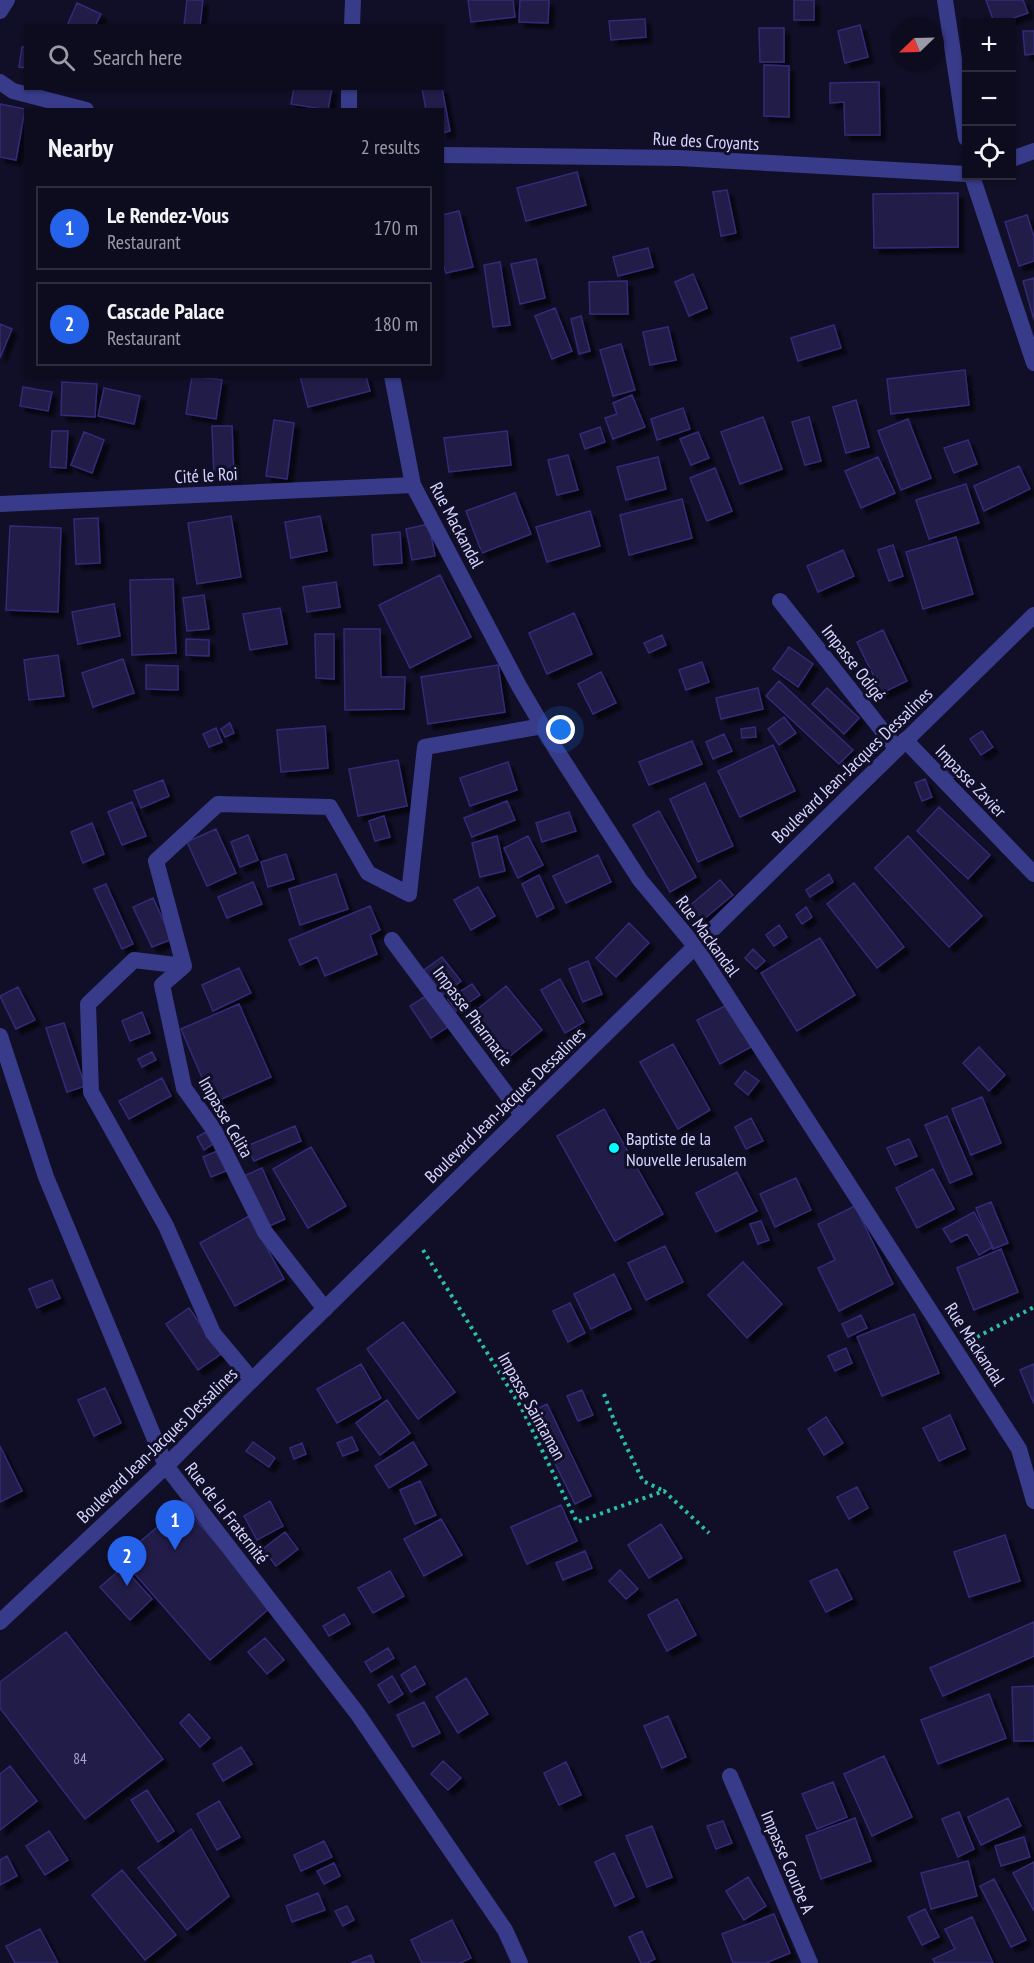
<!DOCTYPE html>
<html lang="en">
<head>
<meta charset="utf-8">
<style>
  body { margin:0; font-family:"PT Sans Narrow",sans-serif; background:#161427; color:#f1f3f6 }
  .controls { position:absolute; right:18px; top:18px; display:grid; overflow:hidden; border-radius:0px; box-shadow:0 2px 4px #0004 }
  .controls button { width:54px; height:54px; display:grid; place-items:center; padding:0; border:0; border-bottom:2px solid #2d2b3c; background:#0d0b1e; color:#f1f3f6; font:30px sans-serif }
  .compass { position:absolute; left:890px; top:18px; width:54px; height:54px; border-radius:50%; background:#0d0b1e; box-shadow:0 2px 4px #0004; rotate:247deg }
  .you { position:absolute; left:561px; top:730px; width:21px; height:21px; margin:-15px; border:4px solid #fff; border-radius:50%; background:#1a73e8; box-shadow:0 0 0 9px #1a73e833 }
  .badge { display:grid; place-items:center; width:39px; height:39px; border-radius:50%; background:#2563eb; color:#fff; font-size:20px; font-weight:700 }
  .pin { position:absolute; translate:-50% -50px; filter:drop-shadow(0 2px 3px #0008) }
  .pin::after { content:''; position:absolute; top:32px; width:21px; height:18px; background:inherit; clip-path:polygon(0 0,100% 0,50% 100%) }
  .list { margin:0; padding:0; list-style:none }
  h2 { display:flex; justify-content:space-between; align-items:center; height:78px; margin:0; padding:0 24px; font-size:26px }
  h2 small { font-size:20px; font-weight:400; color:#9a9ba4 }
  .list li { display:grid; grid-template-columns:39px 1fr auto; gap:18px; align-items:center; box-sizing:border-box; height:84px; margin:0 12px 12px; padding:0 12px; border:2px solid #2d2b3c; border-radius:0px }
  .list b { display:block; font-size:22px; white-space:nowrap }
  .list p { margin:0; font-size:20px; white-space:nowrap; color:#9a9ba4 }
  .list em { font-size:20px; font-style:normal; color:#9a9ba4 }
  .icon { flex:none; width:33px; height:33px; fill:none; stroke:currentColor; stroke-width:2; stroke-linecap:round; stroke-linejoin:round }
  .map { position:relative; flex:none; width:1034px; height:1963px; overflow:hidden }
  .search { position:absolute; background:#0d0b1e; box-shadow:0 2px 4px #0004; left:24px; top:24px; width:420px; height:66px; display:flex; align-items:center; gap:15px; box-sizing:border-box; padding:0 21px; border-radius:0px; color:#9a9ba4; font-size:22px }
  .panel { position:absolute; background:#0d0b1e; box-shadow:0 2px 4px #0004; left:24px; top:108px; width:420px; height:270px; border-radius:0px }
  .map>svg:first-child { display:block }
  .building { fill:#201a4a; stroke:#342b77; stroke-width:1.5; filter:url(#shadow) }
  .lines { fill:none; stroke-linecap:round; stroke-linejoin:round }
  .path { stroke:#2abfaa; stroke-width:4; stroke-dasharray:3 4.5; stroke-linecap:butt }
  .minor { stroke:#383b89; stroke-width:16 }
  .tertiary { stroke:#383b89; stroke-width:16 }
  .poi-dot { fill:#02fbff; stroke:#110f28; stroke-width:2 }
  .labels { text-anchor:middle; dominant-baseline:central; stroke-width:6; stroke-linejoin:round; paint-order:stroke }
  .number-label { font-size:15px; fill:#a9a7d2 }
  .street-label { font-size:18px; fill:#d7d6ff; stroke:#110f28 }
  .poi-label { font-size:18px; fill:#d7d6ff; stroke:#110f28; text-anchor:start }
</style>
</head>
<body>
<div class="map">
<svg width="1034" height="1963" viewBox="0 0 1034 1963">
  <defs>
    <filter id="shadow"><feDropShadow dx="5.5" dy="5.5" stdDeviation="1.5" flood-color="#0009"/></filter>
  </defs>
  <rect width="100%" height="100%" fill="#110f28"/>
  <path class="building" d="M187 0H203L200 26H184Z
    M468 0H513L515 17 471 22Z
    M520 0H549L548 23 519 22Z
    M794 0H814V20H794Z
    M986 0H1023L1028 13 1002 22H994Z
    M77 3 101 14 95 26H67Z
    M645 19 646 37 611 40 609 21Z
    M860 25 868 57 845 63 838 31Z
    M759 28H784V62H760Z
    M1023 31H1034V54L1025 55Z
    M22 47H26V68L19 67Z
    M764 65 789 66V117L764 116Z
    M879 82 880 135H845L844 102 830 103V83Z
    M294 88H332L328 110 291 104Z
    M422 88H442L450 131 442 133V110H426Z
    M0 104 25 109 16 160 0 157Z
    M577 172 586 205 526 221 517 188Z
    M727 190 736 233 721 236 713 192Z
    M958 193V247L874 248 873 194Z
    M459 211 473 267 446 273 442 261V215Z
    M1027 215 1034 237V261L1019 266 1005 222Z
    M648 248 653 267 618 276 613 257Z
    M536 259 545 298 520 304 511 264Z
    M500 262 510 325 493 327 484 265Z
    M693 274 707 308 689 316 675 282Z
    M1034 278V320L1023 281Z
    M627 281 628 314H590L589 282Z
    M555 308 572 351 552 359 535 316Z
    M581 316 590 351 579 354 571 319Z
    M0 324 12 329 0 358Z
    M834 325 841 348 798 361 791 338Z
    M668 327 676 360 650 365 643 332Z
    M621 344 635 390 613 396 600 350Z
    M965 370 969 405 891 414 887 379Z
    M192 376 222 380 216 419 186 414Z
    M300 376H366L370 391 308 407Z
    M62 382 97 384 95 417 61 415Z
    M23 387 52 392 48 411 20 406Z
    M104 388 140 396 134 424 98 416Z
    M632 395 645 427 613 439 605 418 617 414 613 403Z
    M856 400 869 447 846 453 833 407Z
    M683 408 690 429 657 440 651 419Z
    M763 417 782 469 740 484 721 432Z
    M809 417 821 461 805 465 792 422Z
    M908 419 931 478 901 490 878 431Z
    M274 420 294 423 287 479 266 476Z
    M212 426H232L234 477H214Z
    M600 427 605 442 585 449 580 434Z
    M52 431H68L66 468 50 467Z
    M507 431 511 465 449 472 444 438Z
    M84 432 104 440 92 473 71 465Z
    M698 432 709 458 691 465 680 439Z
    M968 440 977 464 954 473 944 448Z
    M568 455 578 490 557 495 548 460Z
    M658 457 666 489 626 500 617 467Z
    M878 457 895 493 861 508 845 471Z
    M1019 466 1030 489 984 511 974 486Z
    M715 468 732 511 707 521 690 478Z
    M966 484 979 523 929 539 916 500Z
    M515 493 531 534 482 553 466 511Z
    M682 499 692 538 629 555 620 515Z
    M590 511 600 546 547 562 536 527Z
    M231 516 241 577 197 584 188 523Z
    M320 516 327 551 291 558 285 522Z
    M98 518 100 563 76 564 74 519Z
    M429 524 435 556 412 560 406 529Z
    M10 526 61 528 58 612 6 610Z
    M400 532 402 563 374 565 372 535Z
    M956 537 973 594 923 609 906 552Z
    M893 545 903 576 889 581 878 550Z
    M843 550 854 576 818 592 807 566Z
    M440 575 471 637 410 668 379 605Z
    M173 579 176 653 132 655 130 580Z
    M336 582 340 607 307 612 303 587Z
    M204 595 209 629 187 631 183 598Z
    M114 604 120 636 78 644 72 612Z
    M280 608 287 644 250 650 243 614Z
    M574 613 592 654 547 674 529 633Z
    M344 629H380L381 677H405L404 709 345 710Z
    M883 630 907 681 882 693 857 642Z
    M315 634H334V679L316 678Z
    M662 635 666 645 649 653 644 643Z
    M186 639 209 640V656L186 655Z
    M789 647 813 664 798 687 773 669Z
    M58 655 64 696 29 700 24 660Z
    M123 659 134 693 93 707 82 673Z
    M702 662 709 682 686 690 679 670Z
    M146 665 178 666V690L146 689Z
    M498 665 505 712 428 724 421 677Z
    M601 672 616 703 593 714 578 684Z
    M779 681 853 750 839 764 766 696Z
    M758 688 763 709 721 719 716 698Z
    M827 688 859 718 844 734 812 704Z
    M784 717 796 733 779 745 768 729Z
    M230 723 234 733 225 737 221 729Z
    M325 726 328 768 281 772 277 730Z
    M755 727 756 737 742 738 741 729Z
    M216 728 222 742 209 747 203 734Z
    M982 731 993 747 981 755 970 739Z
    M724 734 732 751 713 759 706 742Z
    M692 741 702 764 649 785 639 762Z
    M773 745 795 791 740 817 718 771Z
    M953 758 963 768 953 778 943 768Z
    M398 760 407 806 358 816 349 769Z
    M508 762 517 790 470 806 460 778Z
    M925 779 932 797 922 801 915 783Z
    M163 780 169 796 141 808 134 791Z
    M705 783 733 846 698 862 670 799Z
    M507 801 515 820 472 837 464 818Z
    M132 802 146 836 122 845 108 812Z
    M939 807 990 855 968 879 917 831Z
    M659 811 696 877 670 892 633 825Z
    M569 812 576 831 542 842 536 823Z
    M384 816 390 837 375 841 369 821Z
    M92 823 104 854 83 863 71 832Z
    M216 829 236 873 207 886 187 842Z
    M248 835 258 860 240 867 231 842Z
    M497 836 505 871 480 877 472 843Z
    M528 836 543 865 518 878 504 848Z
    M908 836 982 916 949 947 875 868Z
    M286 854 294 879 268 887 261 862Z
    M598 855 611 882 566 903 553 876Z
    M336 874 348 909 300 925 289 889Z
    M829 874 833 882 810 897 806 890Z
    M539 875 554 908 537 917 522 884Z
    M720 880 733 895 699 923 687 908Z
    M253 882 262 904 227 918 218 897Z
    M854 883 904 947 877 968 827 904Z
    M106 884 133 944 122 949 94 889Z
    M478 887 495 916 471 930 454 900Z
    M153 898 172 939 152 947 133 907Z
    M370 906 380 930 370 935 377 954 325 976 317 957 300 965 289 940Z
    M806 907 812 917 802 924 796 915Z
    M629 923 649 943 616 977 596 958Z
    M779 925 787 937 774 946 766 935Z
    M820 938 855 995 797 1031 761 973Z
    M753 949 765 961 756 969 745 958Z
    M442 957 461 981 443 995 424 970Z
    M588 961 602 994 583 1002 569 969Z
    M239 968 251 993 213 1011 202 985Z
    M560 979 584 1022 565 1033 541 990Z
    M472 984 480 995 456 1011 448 999Z
    M506 986 542 1030 504 1061 468 1017Z
    M18 987 35 1020 16 1029 0 996Z
    M429 994 449 1026 431 1038 410 1006Z
    M239 1004 271 1077 213 1103 181 1029Z
    M729 1004 751 1047 720 1064 697 1020Z
    M142 1012 150 1033 130 1041 122 1021Z
    M64 1023 85 1086 67 1092 46 1028Z
    M673 1044 710 1110 678 1129 640 1062Z
    M979 1047 1005 1075 989 1091 963 1063Z
    M152 1052 156 1060 142 1067 138 1059Z
    M745 1071 759 1081 748 1095 735 1084Z
    M162 1078 171 1096 129 1119 119 1101Z
    M982 1097 1001 1143 971 1155 952 1109Z
    M604 1109 663 1214 615 1241 557 1136Z
    M947 1116 972 1174 950 1183 925 1125Z
    M751 1118 763 1141 746 1149 735 1127Z
    M295 1126 301 1141 254 1161 247 1146Z
    M206 1132 213 1144 204 1150 197 1137Z
    M909 1139 917 1156 895 1165 887 1148Z
    M311 1147 346 1206 308 1228 273 1169Z
    M220 1150 228 1170 211 1177 203 1157Z
    M262 1168 285 1219 267 1227 244 1176Z
    M933 1169 954 1209 917 1228 896 1188Z
    M737 1172 757 1211 716 1232 696 1193Z
    M796 1178 811 1210 775 1227 760 1194Z
    M991 1202 1008 1243 993 1249 976 1208Z
    M855 1206 893 1284 839 1311 818 1268 835 1260 818 1224Z
    M974 1212 993 1247 979 1255 967 1234 951 1242 943 1229Z
    M249 1216 284 1279 235 1306 200 1243Z
    M761 1221 769 1240 758 1244 750 1224Z
    M665 1246 683 1282 646 1300 628 1263Z
    M1001 1249 1018 1292 974 1310 957 1268Z
    M743 1262 782 1304 747 1338 708 1295Z
    M614 1274 631 1309 591 1329 574 1294Z
    M52 1280 60 1298 37 1308 29 1289Z
    M570 1303 585 1333 568 1342 553 1311Z
    M189 1308 221 1354 198 1370 166 1324Z
    M914 1314 939 1373 882 1396 857 1337Z
    M861 1315 867 1328 848 1337 842 1324Z
    M403 1322 455 1392 418 1419 367 1349Z
    M846 1348 852 1363 835 1371 828 1356Z
    M361 1364 381 1398 337 1423 317 1389Z
    M1034 1364V1404L1020 1370Z
    M105 1388 121 1423 94 1436 78 1400Z
    M582 1390 593 1415 578 1421 567 1396Z
    M387 1400 410 1433 380 1455 356 1423Z
    M547 1404 591 1496 575 1504 530 1412Z
    M950 1415 965 1449 939 1461 923 1428Z
    M826 1417 843 1443 824 1455 808 1429Z
    M352 1437 358 1450 343 1456 337 1443Z
    M253 1442 275 1458 269 1467 246 1451Z
    M413 1442 427 1465 389 1488 375 1466Z
    M302 1443 306 1454 294 1459 290 1448Z
    M0 1446 22 1491 0 1502Z
    M420 1481 436 1515 415 1524 400 1490Z
    M857 1487 868 1508 849 1519 837 1497Z
    M270 1501 283 1526 257 1540 244 1516Z
    M183 1505 271 1607 210 1660 121 1558Z
    M561 1505 577 1541 527 1564 511 1527Z
    M441 1519 462 1555 424 1576 404 1539Z
    M661 1524 682 1558 649 1578 628 1545Z
    M285 1532 298 1549 276 1566 263 1549Z
    M1005 1535 1020 1581 969 1597 954 1552Z
    M585 1551 592 1568 563 1580 556 1563Z
    M123 1567 152 1599 130 1620 100 1587Z
    M837 1569 852 1599 826 1612 810 1581Z
    M620 1570 638 1589 626 1599 609 1581Z
    M390 1571 404 1596 373 1613 358 1588Z
    M677 1599 696 1635 667 1651 648 1615Z
    M344 1614 350 1624 329 1636 323 1626Z
    M1034 1622V1656L943 1696 930 1668Z
    M66 1632 163 1759 85 1819 0 1708V1682Z
    M265 1638 284 1660 267 1674 248 1652Z
    M388 1648 394 1658 371 1672 365 1662Z
    M415 1666 425 1684 411 1692 401 1675Z
    M392 1676 403 1694 389 1703 378 1685Z
    M466 1678 488 1714 458 1733 436 1697Z
    M1034 1686V1741H1014L1012 1687Z
    M989 1694 1006 1738 938 1764 921 1720Z
    M424 1702 440 1733 413 1747 397 1715Z
    M189 1714 210 1738 200 1747 180 1723Z
    M668 1716 686 1757 662 1768 644 1726Z
    M241 1747 252 1764 223 1781 213 1764Z
    M884 1756 912 1817 872 1836 844 1774Z
    M443 1761 461 1778 448 1790 431 1774Z
    M566 1762 581 1795 559 1805 544 1773Z
    M10 1766 37 1801 0 1830V1774Z
    M833 1782 847 1817 817 1829 802 1794Z
    M147 1790 174 1831 158 1842 131 1800Z
    M1008 1798 1021 1826 981 1845 968 1817Z
    M219 1801 240 1837 217 1850 197 1814Z
    M959 1812 974 1849 958 1857 942 1819Z
    M855 1818 871 1861 821 1879 806 1836Z
    M723 1821 732 1843 716 1849 707 1826Z
    M652 1826 672 1877 647 1887 626 1836Z
    M191 1829 229 1896 187 1930 138 1868Z
    M49 1831 68 1860 45 1875 26 1846Z
    M1024 1837 1030 1857 1001 1866 995 1846Z
    M324 1841 332 1857 301 1871 294 1855Z
    M614 1853 634 1897 615 1906 595 1862Z
    M7 1856 17 1876 0 1885V1860Z
    M968 1861 977 1896 931 1909 921 1873Z
    M1034 1862V1911L1013 1873Z
    M334 1863 340 1876 324 1884 317 1871Z
    M122 1870 176 1935 145 1960 92 1895Z
    M748 1877 766 1906 744 1920 726 1891Z
    M994 1879 1026 1940 1011 1947 980 1886Z
    M318 1893 325 1910 292 1922 286 1906Z
    M347 1906 354 1920 343 1926 335 1911Z
    M925 1909 939 1937 922 1945 908 1917Z
    M774 1914 790 1953 766 1963H733L722 1934Z
    M972 1917 993 1963H935L933 1959 955 1949 945 1929Z
    M452 1920 471 1958 460 1963H422L411 1940Z
    M40 1929 58 1963H15L6 1946Z
    M642 1931 655 1959 647 1963H641L629 1937Z
    M371 1955 374 1963H351Z"/>
  <g class="lines">
    <path class="path" d="M423 1250 521 1407 577 1522 664 1491 709 1533
      M977 1337 1034 1307
      M604 1394 615 1423 643 1481 664 1491"/>
    <path class="minor" d="M945 0 966 138
      M0 11 7 0
      M352 26 353 0
      M0 82 13 91 86 110
      M349 110V88
      M442 155 679 158 966 174
      M1012 159 1034 151
      M972 176 1034 363
      M392 376 413 485 519 686 557 751 640 880 695 946 1019 1449 1034 1501
      M0 504 413 485
      M780 601 897 749
      M905 740 1034 874
      M392 940 522 1115
      M184 966 156 861 218 804 330 807 368 873 409 894 425 747 543 726
      M184 966 134 960 88 1004 91 1092 166 1226 213 1333 252 1380
      M184 966 162 985 184 1088 214 1130 265 1232 325 1309
      M0 1036 46 1177 166 1466 357 1713 505 1930 520 1963
      M730 1776 810 1963"/>
    <path class="tertiary" d="M0 1622 166 1466 252 1380 1034 615"/>
  </g>
  <circle class="poi-dot" cx="614" cy="1148" r="6"/>
  <g class="labels">
    <g class="number-label">
      <text x="80" y="1758">84</text>
    </g>
    <g class="street-label">
      <text transform="translate(706 141) rotate(3)">Rue des Croyants</text>
      <text transform="translate(206 475) rotate(-3)">Cité le Roi</text>
      <text transform="translate(457 525) rotate(62)">Rue Mackandal</text>
      <text transform="translate(854 663) rotate(52)">Impasse Odigé</text>
      <text transform="translate(852 765) rotate(-44)">Boulevard Jean-Jacques Dessalines</text>
      <text transform="translate(971 781) rotate(46)">Impasse Zavier</text>
      <text transform="translate(708 936) rotate(54)">Rue Mackandal</text>
      <text transform="translate(473 1016) rotate(53)">Impasse Pharmacie</text>
      <text transform="translate(505 1105) rotate(-44)">Boulevard Jean-Jacques Dessalines</text>
      <text transform="translate(226 1117) rotate(60)">Impasse Celita</text>
      <text transform="translate(975 1344) rotate(57)">Rue Mackandal</text>
      <text transform="translate(532 1406) rotate(61)">Impasse Saintaman</text>
      <text transform="translate(157 1445) rotate(-44)">Boulevard Jean-Jacques Dessalines</text>
      <text transform="translate(227 1513) rotate(52)">Rue de la Fraternité</text>
      <text transform="translate(788 1862) rotate(67)">Impasse Courbe A</text>
    </g>
    <g class="poi-label">
      <text x="626" y="1138">Baptiste de la<tspan x="626" dy="21">Nouvelle Jerusalem</tspan></text>
    </g>
  </g>
</svg>
<div class="controls">
<button>+</button>
<button>−</button>
<button><svg class="icon" aria-label="locate" viewBox="0 0 24 24"><circle cx="12" cy="12" r="6"/><path d="M12 2v4M12 18v4M2 12h4M18 12h4"/></svg></button>
</div>
<svg class="compass" viewBox="-18 -18 36 36"><path d="M0-13l5 13h-10z" fill="#e53935"/><path d="M0 13l5-13h-10z" fill="#9a9ba4"/></svg>
<div class="you"></div>
<div class="pin badge" style="left:175px;top:1550px">1</div>
<div class="pin badge" style="left:127px;top:1586px">2</div>
<div class="search"><svg class="icon" aria-label="search" viewBox="0 0 24 24"><circle cx="10" cy="10" r="6"/><path d="M15 15l6 6"/></svg>Search here</div>
<section class="panel">
<h2>Nearby<small>2 results</small></h2>
<ul class="list">
<li><span class="badge">1</span><div><b>Le Rendez-Vous</b><p>Restaurant</p></div><em>170 m</em></li>
<li><span class="badge">2</span><div><b>Cascade Palace</b><p>Restaurant</p></div><em>180 m</em></li>
</ul>
</section>
</div>
</body>
</html>
